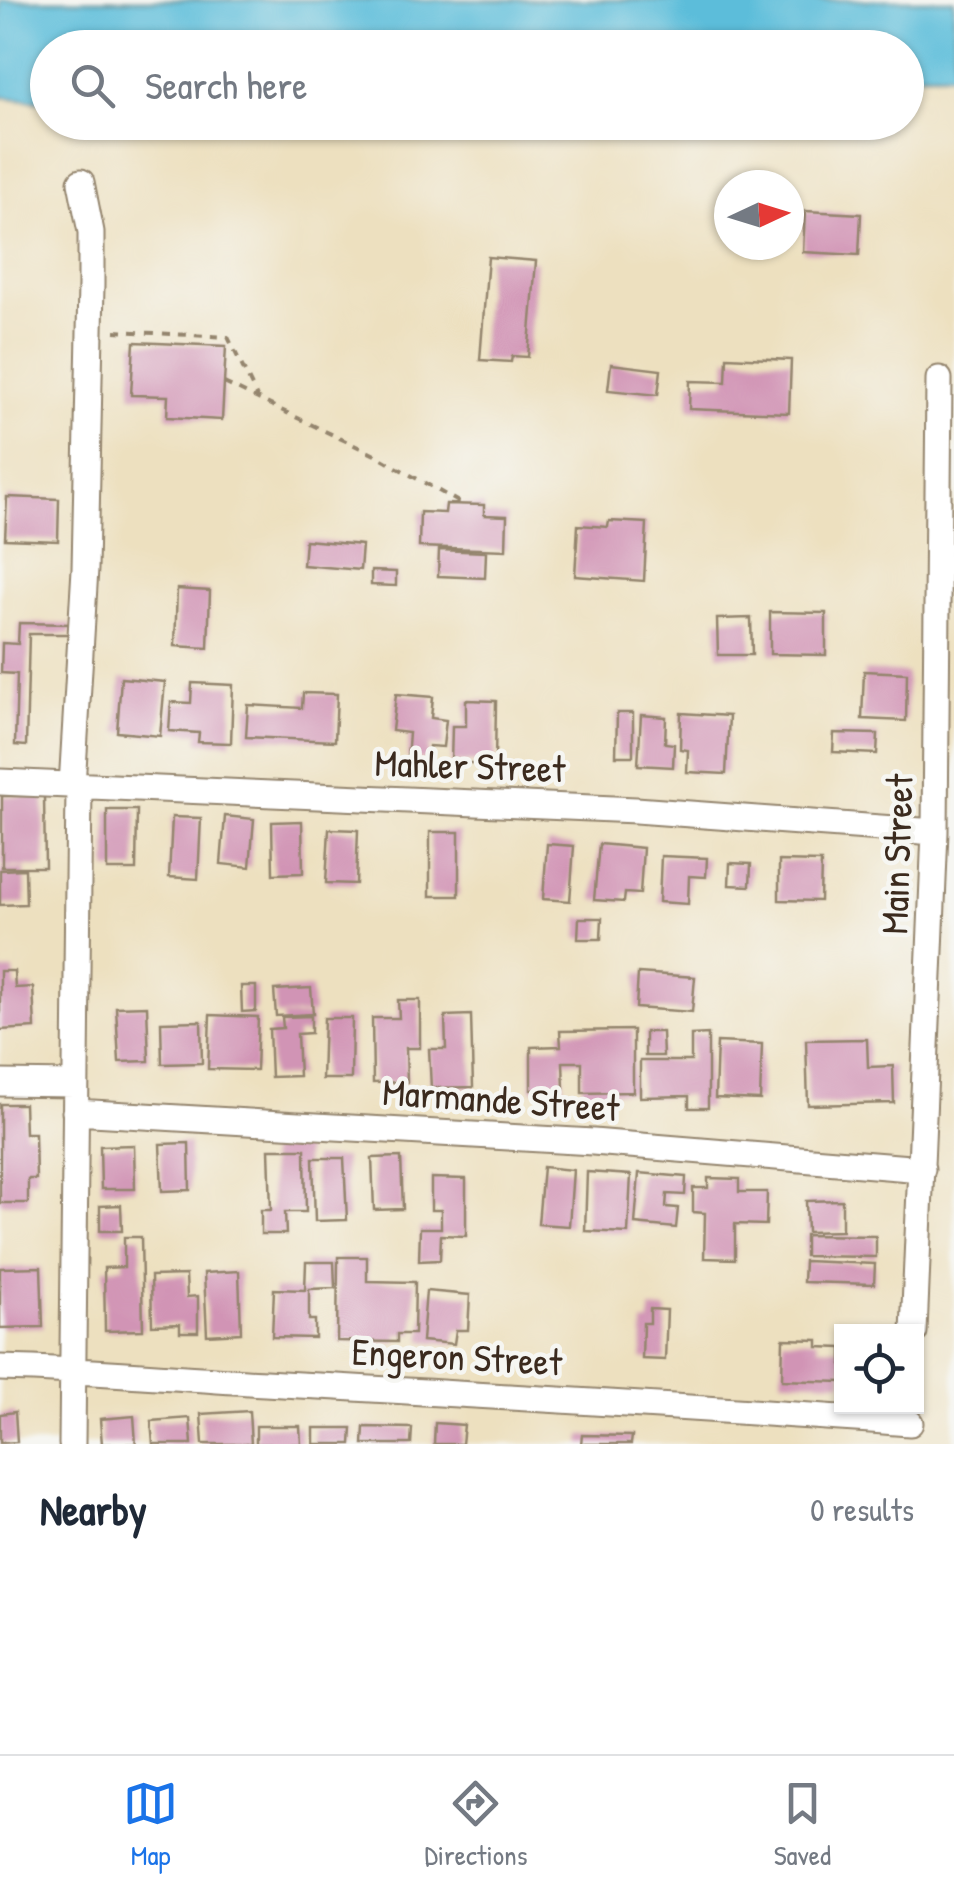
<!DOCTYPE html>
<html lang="en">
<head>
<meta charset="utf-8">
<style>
  body { margin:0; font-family:"Patrick Hand",sans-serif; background:#f2f2f3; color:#1f2937 }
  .controls { position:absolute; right:30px; bottom:30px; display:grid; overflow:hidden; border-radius:0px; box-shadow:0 2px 8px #0004 }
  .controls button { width:90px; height:90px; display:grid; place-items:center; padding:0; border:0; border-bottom:2px solid #e0e1e3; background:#fff; color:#1f2937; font:50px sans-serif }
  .compass { position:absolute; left:714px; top:170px; width:90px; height:90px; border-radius:50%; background:#fff; box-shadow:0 2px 8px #0004; rotate:86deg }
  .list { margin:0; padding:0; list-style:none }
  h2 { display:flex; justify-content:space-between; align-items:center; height:130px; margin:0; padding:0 40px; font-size:42px }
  h2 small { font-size:32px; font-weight:400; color:#747a83 }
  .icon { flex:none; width:55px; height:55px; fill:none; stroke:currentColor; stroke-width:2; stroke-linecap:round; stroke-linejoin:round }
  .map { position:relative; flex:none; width:954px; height:1444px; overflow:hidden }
  .search { position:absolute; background:#fff; box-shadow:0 2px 8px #0004; left:30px; right:30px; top:30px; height:110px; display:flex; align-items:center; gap:25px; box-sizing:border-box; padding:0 35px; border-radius:55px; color:#747a83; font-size:38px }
  .sheet { height:310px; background:#fff }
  nav { display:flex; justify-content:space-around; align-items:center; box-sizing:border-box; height:140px; border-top:2px solid #e0e1e3; background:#fff; font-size:28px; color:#747a83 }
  nav a { display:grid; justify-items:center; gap:5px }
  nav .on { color:#1a73e8 }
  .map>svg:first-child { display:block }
  .water { fill:#5bbdda; stroke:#4b747c; stroke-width:2.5 }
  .building { fill:#d194b5 }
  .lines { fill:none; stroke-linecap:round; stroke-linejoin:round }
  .minor-casing { stroke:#94856e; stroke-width:29 }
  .path { stroke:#94856e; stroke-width:4; stroke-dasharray:8 8; stroke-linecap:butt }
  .minor { stroke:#fff; stroke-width:25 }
  .labels { text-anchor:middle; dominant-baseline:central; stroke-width:9; stroke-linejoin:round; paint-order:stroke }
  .street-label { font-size:38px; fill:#3b2a1e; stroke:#f6f6f2 }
</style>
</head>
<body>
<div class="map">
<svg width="954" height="1444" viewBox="0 0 954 1444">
  <rect width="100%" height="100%" fill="#f6f6f2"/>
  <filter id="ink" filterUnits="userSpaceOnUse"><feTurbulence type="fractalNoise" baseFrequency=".01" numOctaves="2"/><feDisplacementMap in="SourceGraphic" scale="20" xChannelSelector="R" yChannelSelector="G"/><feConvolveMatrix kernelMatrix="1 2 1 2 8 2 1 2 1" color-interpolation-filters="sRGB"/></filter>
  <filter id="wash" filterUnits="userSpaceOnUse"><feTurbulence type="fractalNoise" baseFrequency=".0048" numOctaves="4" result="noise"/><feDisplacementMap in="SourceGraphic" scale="40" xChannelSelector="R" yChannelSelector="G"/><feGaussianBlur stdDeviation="2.25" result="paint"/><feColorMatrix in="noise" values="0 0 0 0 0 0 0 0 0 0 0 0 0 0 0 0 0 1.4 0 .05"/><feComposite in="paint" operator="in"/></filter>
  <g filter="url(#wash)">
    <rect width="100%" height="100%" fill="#ede0bf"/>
    <path class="water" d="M0 0H954V74H907L906 48H48L47 102 0 97Z
      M497 123H765L713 130Z"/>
    <g id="blocks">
      <path class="building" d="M805 211 861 214 859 255 803 252Z
        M488 257 536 261 528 357 512 356 511 362 480 360Z
        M134 342 226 346 222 420 167 417 168 396 131 395Z
        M727 357 791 360 789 413 689 409 690 381 726 382Z
        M611 364 661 370 658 395 608 390Z
        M7 497 59 499 58 541 5 539Z
        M446 504 484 505V515L507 516 506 550 419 547 420 512 445 513Z
        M609 521 647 523 644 581 575 576 578 525 608 527Z
        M305 540 362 545 360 570 303 565Z
        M439 550 486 552 485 578 438 576Z
        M371 571 396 572V586L371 585Z
        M177 589 210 591 208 648 175 646Z
        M770 612 826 613V655L770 654Z
        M751 618 752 655H718L717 619Z
        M19 623 71 624V634H29L26 746 15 745 17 674 1 673 2 643 18 644Z
        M864 671 907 673 906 721 862 719Z
        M121 678 165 682 160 736 117 732Z
        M192 683 233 685 231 743 198 742 199 733 169 731 171 702 191 703Z
        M303 693 337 694 335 741 246 737 248 705 302 708Z
        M396 694 433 697 431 718 446 720 443 747 429 746 428 760 407 758 409 733 392 731Z
        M466 700 496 701 495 763H451L452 726H466Z
        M617 713H633V756H616Z
        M681 713 729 716 726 774 687 772 688 750 680 749Z
        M641 715 666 717 665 743 674 744 673 767 638 765Z
        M834 733 878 734 877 754 833 752Z
        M2 796H44L45 867H2Z
        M107 810H137L136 870H107Z
        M225 816 254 819 250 867 221 864Z
        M172 817 201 818 198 879 169 877Z
        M302 821 303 873 273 874 272 822Z
        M329 829 358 830 356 884 326 883Z
        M430 832H459V896H430Z
        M547 844 574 846 570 901 543 899Z
        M599 844 643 848 640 894 625 893 624 902 594 900Z
        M661 856 707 858 706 877 689 876 688 904 659 902Z
        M779 861 821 862 820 901 779 900Z
        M730 863 751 864 750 886 729 885Z
        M25 869 26 904 0 905V870Z
        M579 918H602L601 939H578Z
        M0 971H14L15 988 33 987 35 1028 0 1030Z
        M638 973 695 977 692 1012 636 1008Z
        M241 986H256V1011L242 1012Z
        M311 988 313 1014 276 1016 274 990Z
        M398 1000H420V1048H406L407 1082 373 1083 372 1018H399Z
        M147 1006 149 1061 119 1062 116 1007Z
        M210 1015 258 1017 256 1070 208 1069Z
        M471 1015 473 1087 431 1088 429 1049H446L445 1016Z
        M311 1016V1033L297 1034 299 1076 271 1077 269 1029 283 1028 282 1017Z
        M324 1018H352L351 1079H322Z
        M201 1021 202 1063 162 1064 161 1022Z
        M633 1030V1092L582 1093V1062H563L564 1089 531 1090V1047L561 1046 560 1031Z
        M645 1032H662L663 1056H645Z
        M708 1034V1108H689V1096L640 1097V1061H691V1035Z
        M867 1039 868 1067 893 1066 894 1103 808 1105 806 1040Z
        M717 1042 762 1044 760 1100 715 1098Z
        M0 1104H24L25 1133H35L36 1179H28V1203H0Z
        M189 1143 190 1190 162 1191 160 1144Z
        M134 1145 135 1189H101L100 1146Z
        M269 1149H305L306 1212H285L286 1234H261V1210H271Z
        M401 1157 403 1209 374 1210 372 1158Z
        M313 1158H344L347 1220 315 1221Z
        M543 1167 573 1170 569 1226 538 1224Z
        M587 1172 631 1175 628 1233 585 1231Z
        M639 1173 686 1177 685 1195 667 1194 666 1207 678 1208 676 1228 635 1224Z
        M431 1178 466 1179V1236L441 1235 440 1260 419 1261 420 1228H441V1210H431Z
        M708 1178 739 1179V1192H767L766 1225 735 1224V1259L704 1258 705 1213 693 1212V1188H708Z
        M842 1200V1231L807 1232 806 1201Z
        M121 1205 122 1231H100V1206Z
        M805 1235 876 1236V1257L805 1256Z
        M124 1237H141L143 1330 105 1331 104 1268 124 1267Z
        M338 1257H367V1281L415 1282 414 1334H397V1342L337 1341Z
        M804 1261 875 1264 874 1284 803 1282Z
        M306 1262H334L335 1288 309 1289V1320H315V1338L272 1337 274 1289 305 1290Z
        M41 1267 43 1327 0 1328V1268Z
        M239 1271 241 1333 207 1335 204 1273Z
        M186 1275 187 1297 198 1296V1332H180V1324L152 1325 151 1276Z
        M426 1291 470 1295 468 1330H456L454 1344 422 1341Z
        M650 1309 667 1310 665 1360 642 1359 643 1323H650Z
        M783 1339 818 1340V1347L842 1348V1382L782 1380Z
        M249 1411 251 1444H203L201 1414Z
        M15 1412 17 1442 0 1443V1414Z
        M134 1416 136 1444H102L100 1419Z
        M190 1418 192 1444H153L151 1421Z
        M435 1423 464 1425 462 1444H434Z
        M256 1426H300L301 1444H256Z
        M364 1427 412 1428 411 1444H363Z
        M314 1428H352L351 1444H314Z
        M582 1435 632 1436 631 1444H581Z"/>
    </g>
  </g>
  <g filter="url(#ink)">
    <use href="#blocks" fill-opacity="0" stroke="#94856e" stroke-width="2.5"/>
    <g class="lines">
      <defs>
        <path id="minor" d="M0 782 636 810 935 832
          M72 786 85 569 91 285V232L81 182
          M0 1083 75 1084
          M75 1112 593 1142 922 1169
          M914 1332 935 832 939 379
          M0 1368C89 1370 177 1378 265 1383 480 1395 695 1407 910 1423
          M72 1444 79 786"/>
      </defs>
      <use href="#minor" class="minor-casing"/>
      <path class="path" d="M115 331 228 337 258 399 375 455 462 504
        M224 383 258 399"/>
      <use href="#minor" class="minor"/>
    </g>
  </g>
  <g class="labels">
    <g class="street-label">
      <text transform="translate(470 765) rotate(2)">Mahler Street</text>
      <text transform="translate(896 854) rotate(-88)">Main Street</text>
      <text transform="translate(501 1099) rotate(4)">Marmande Street</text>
      <text transform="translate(457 1356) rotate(3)">Engeron Street</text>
    </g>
  </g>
</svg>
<div class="controls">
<button><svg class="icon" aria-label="locate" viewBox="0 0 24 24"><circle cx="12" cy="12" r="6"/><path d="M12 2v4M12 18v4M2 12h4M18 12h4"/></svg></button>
</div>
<svg class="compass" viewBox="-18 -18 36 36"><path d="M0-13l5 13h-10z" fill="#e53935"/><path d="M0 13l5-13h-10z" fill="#747a83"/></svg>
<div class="search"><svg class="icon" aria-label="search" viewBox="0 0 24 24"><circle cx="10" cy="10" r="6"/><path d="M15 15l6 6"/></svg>Search here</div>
</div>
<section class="sheet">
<h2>Nearby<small>0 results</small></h2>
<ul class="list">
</ul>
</section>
<nav>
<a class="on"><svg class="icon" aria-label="map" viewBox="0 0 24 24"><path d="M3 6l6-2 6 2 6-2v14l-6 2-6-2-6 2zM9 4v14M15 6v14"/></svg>Map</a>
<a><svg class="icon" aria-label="directions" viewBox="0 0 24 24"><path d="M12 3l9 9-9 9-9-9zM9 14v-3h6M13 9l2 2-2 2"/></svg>Directions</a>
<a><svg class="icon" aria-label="saved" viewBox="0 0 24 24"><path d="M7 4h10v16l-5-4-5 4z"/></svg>Saved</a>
</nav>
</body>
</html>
